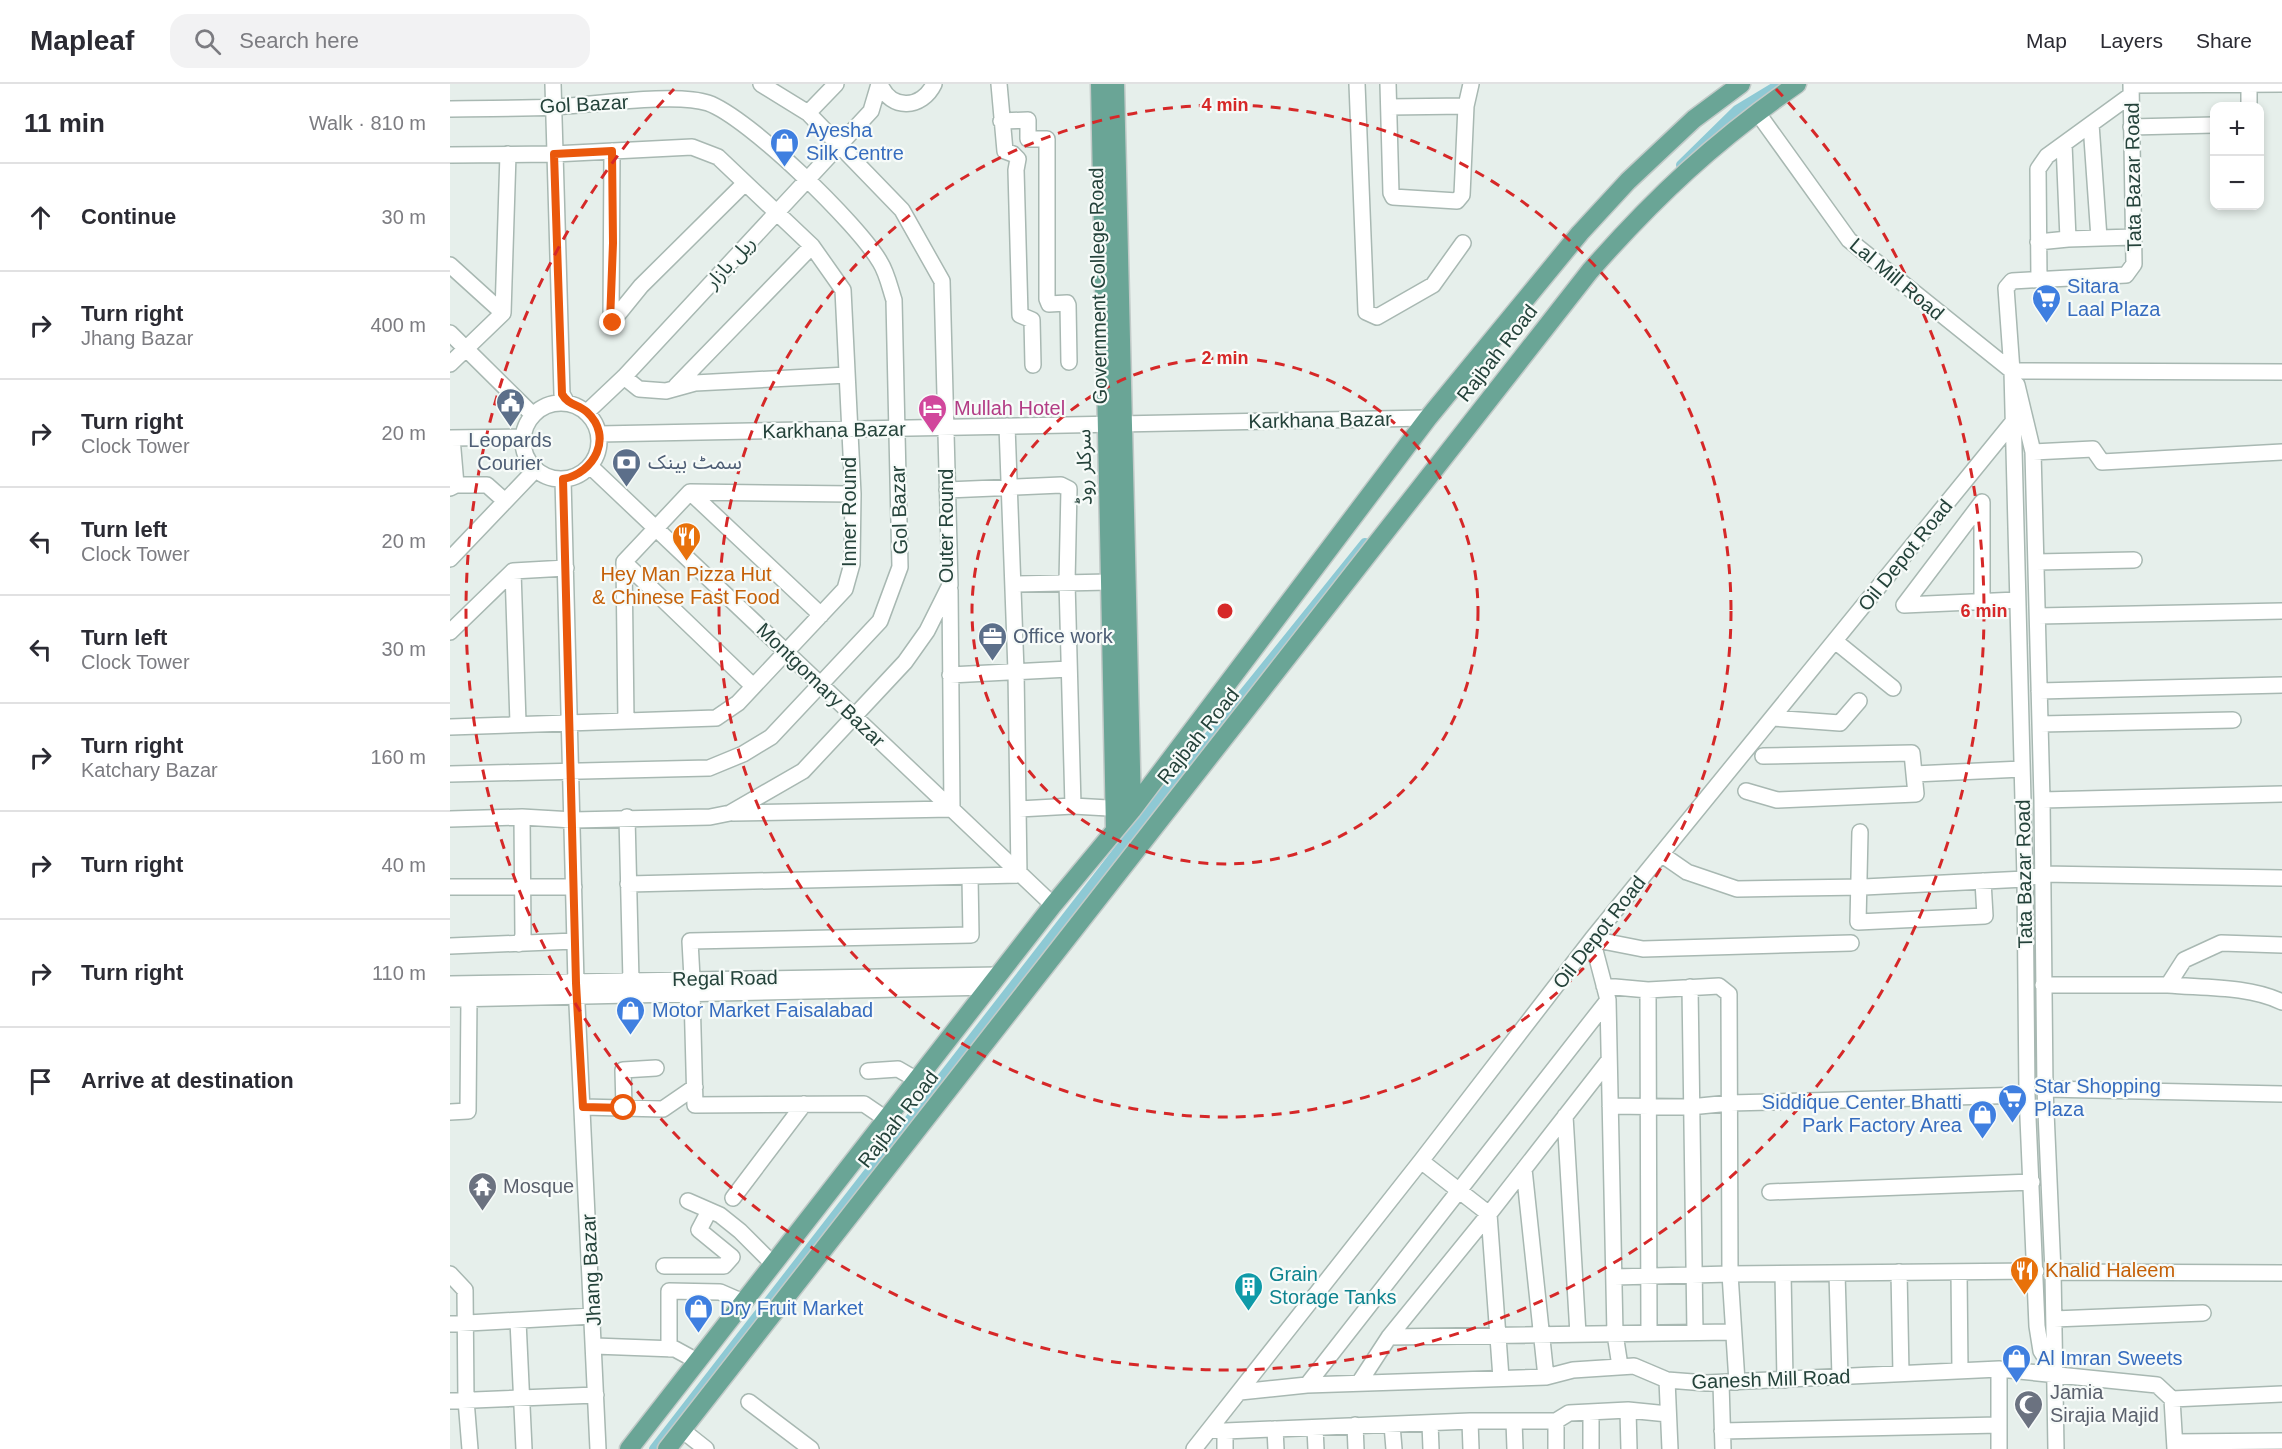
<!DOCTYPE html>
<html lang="en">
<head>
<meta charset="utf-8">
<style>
  body { margin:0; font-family:Arial,"Noto Sans Arabic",sans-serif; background:#f2f2f3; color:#2b2b33 }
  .controls { position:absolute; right:18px; top:18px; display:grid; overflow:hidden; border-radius:12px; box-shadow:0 3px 9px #0003 }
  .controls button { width:54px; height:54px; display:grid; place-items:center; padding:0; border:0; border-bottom:2px solid #e1e1e2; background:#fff; color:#2b2b33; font:30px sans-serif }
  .stop { position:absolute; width:18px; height:18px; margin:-14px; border:4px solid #ea580c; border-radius:50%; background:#fff }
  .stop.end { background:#ea580c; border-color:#fff; box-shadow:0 2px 6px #0008 }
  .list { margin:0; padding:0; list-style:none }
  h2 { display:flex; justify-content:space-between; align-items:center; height:78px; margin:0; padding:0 24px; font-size:26px }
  h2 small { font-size:20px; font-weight:400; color:#7c7c81 }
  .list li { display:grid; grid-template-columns:39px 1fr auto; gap:18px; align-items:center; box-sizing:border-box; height:108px; padding:0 24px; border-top:2px solid #e1e1e2 }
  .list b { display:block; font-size:22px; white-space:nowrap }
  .list p { margin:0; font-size:20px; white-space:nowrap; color:#7c7c81 }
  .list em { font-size:20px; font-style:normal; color:#7c7c81 }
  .icon { flex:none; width:33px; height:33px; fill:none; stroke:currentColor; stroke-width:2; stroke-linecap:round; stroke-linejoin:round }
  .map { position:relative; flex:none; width:1832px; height:1365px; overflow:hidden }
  header { display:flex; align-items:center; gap:36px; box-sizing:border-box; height:84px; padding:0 30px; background:#fff; border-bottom:2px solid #e1e1e2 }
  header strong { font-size:28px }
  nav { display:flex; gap:33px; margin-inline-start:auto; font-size:21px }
  .search { width:420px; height:54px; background:#f2f2f3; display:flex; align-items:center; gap:15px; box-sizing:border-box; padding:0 21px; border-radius:18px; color:#7c7c81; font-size:22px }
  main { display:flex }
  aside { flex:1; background:#fff }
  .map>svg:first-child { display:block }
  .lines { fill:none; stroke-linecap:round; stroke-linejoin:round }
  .canal { stroke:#8ec9d4; stroke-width:10 }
  .minor-casing { stroke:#a8b8b2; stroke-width:18 }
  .major-casing { stroke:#c2cac8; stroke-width:21 }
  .minor { stroke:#fff; stroke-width:15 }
  .major { stroke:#6aa596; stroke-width:18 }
  .route { stroke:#ea580c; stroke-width:8 }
  .ring { fill:none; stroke:#d62828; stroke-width:3; stroke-dasharray:10 8 }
  .labels { text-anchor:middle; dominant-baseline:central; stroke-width:4.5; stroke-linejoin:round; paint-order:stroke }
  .street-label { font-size:20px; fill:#24423a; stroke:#f7fbf9 }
  .shop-label { font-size:20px; fill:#366cbe; stroke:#f7fbf9; text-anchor:start }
  .hotel-label { font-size:20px; fill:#b23c85; stroke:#f7fbf9; text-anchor:start }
  .service-label { font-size:20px; fill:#4e5e75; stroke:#f7fbf9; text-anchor:start }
  .food-label { font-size:20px; fill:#c56008; stroke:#f7fbf9 }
  .worship-label { font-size:20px; fill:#5b616d; stroke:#f7fbf9; text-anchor:start }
  .culture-label { font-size:20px; fill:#0d838f; stroke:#f7fbf9; text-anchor:start }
  .centre { fill:#d62828; stroke:#f7fbf9; stroke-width:3 }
  .ring-label { font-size:18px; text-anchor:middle; font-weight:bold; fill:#d62828; stroke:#f7fbf9; stroke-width:4.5; stroke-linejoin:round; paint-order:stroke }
</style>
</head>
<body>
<header>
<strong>Mapleaf</strong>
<div class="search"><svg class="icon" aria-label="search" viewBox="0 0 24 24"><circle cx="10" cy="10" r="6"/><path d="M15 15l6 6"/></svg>Search here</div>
<nav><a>Map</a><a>Layers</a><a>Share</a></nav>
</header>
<main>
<aside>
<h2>11 min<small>Walk · 810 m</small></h2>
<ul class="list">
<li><svg class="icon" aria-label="ahead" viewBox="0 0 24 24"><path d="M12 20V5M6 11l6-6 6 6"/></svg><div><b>Continue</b></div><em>30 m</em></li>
<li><svg class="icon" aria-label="right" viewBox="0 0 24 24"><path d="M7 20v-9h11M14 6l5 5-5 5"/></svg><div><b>Turn right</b><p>Jhang Bazar</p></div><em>400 m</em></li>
<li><svg class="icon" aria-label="right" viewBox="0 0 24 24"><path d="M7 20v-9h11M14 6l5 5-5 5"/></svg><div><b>Turn right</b><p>Clock Tower</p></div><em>20 m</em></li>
<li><svg class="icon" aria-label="left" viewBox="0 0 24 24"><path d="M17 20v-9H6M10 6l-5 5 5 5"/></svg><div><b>Turn left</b><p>Clock Tower</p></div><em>20 m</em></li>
<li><svg class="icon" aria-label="left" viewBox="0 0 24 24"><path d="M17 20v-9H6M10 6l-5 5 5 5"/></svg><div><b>Turn left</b><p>Clock Tower</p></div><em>30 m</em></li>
<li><svg class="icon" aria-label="right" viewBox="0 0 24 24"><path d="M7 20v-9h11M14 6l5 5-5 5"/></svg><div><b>Turn right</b><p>Katchary Bazar</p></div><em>160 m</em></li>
<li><svg class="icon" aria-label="right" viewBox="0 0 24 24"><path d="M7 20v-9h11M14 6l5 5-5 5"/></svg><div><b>Turn right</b></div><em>40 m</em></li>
<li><svg class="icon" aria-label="right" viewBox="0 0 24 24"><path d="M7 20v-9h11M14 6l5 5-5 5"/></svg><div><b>Turn right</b></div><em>110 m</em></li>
<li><svg class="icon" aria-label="arrive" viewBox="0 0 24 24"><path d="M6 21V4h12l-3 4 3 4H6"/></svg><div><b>Arrive at destination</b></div></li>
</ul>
</aside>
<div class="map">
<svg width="1832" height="1365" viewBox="0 0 1832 1365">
  <rect width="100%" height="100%" fill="#e6efeb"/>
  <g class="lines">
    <path class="canal" d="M1231 81 1287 26 1330 0
      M204 1365 699 727 915 459"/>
    <defs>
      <path id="minor" d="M103 0 112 310 117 319
        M430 0C441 27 472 25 484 0
        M549 0 555 67 563 70 568 75 566 86 570 231 582 236 583 281
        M907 0 916 228 927 233 983 201 1013 159
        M938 0 941 109 943 113 1007 117 1012 111 1016 22 1021 0
        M1799 0V22
        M1681 1 1832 0
        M939 23 1016 22
        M0 25C35 24 70 25 104 23 142 21 226 8 258 19 298 33 408 140 430 178 437 189 440 204 444 216L450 483 430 537 321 653 293 670 259 684 0 690
        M1307 28 1399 156 1562 287
        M358 29 386 0
        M551 37 578 36V55H597V215L599 220 617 219 618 221 619 278
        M1641 40 1649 154
        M1681 43 1764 41
        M162 67 161 239 191 202 295 99
        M0 71 104 70 242 63 268 73 362 162 393 206 403 410 402 480 395 505 288 619 266 634 0 643
        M1618 155 1683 153
        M1588 158 1618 155 1614 60
        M0 181 53 229
        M1589 195 1588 85 1597 72 1681 11
        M0 249 83 331
        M0 280 53 229 58 70
        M1562 287 1832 288
        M174 293 189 305 216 307 245 299 397 291
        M1567 301 1583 368 1592 716 1595 1005 1603 1188 1606 1365
        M226 302 362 162
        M73 357a38 38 0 1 1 76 0a38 38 0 1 1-76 0Z
        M137 328 174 293 421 27 429 0
        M149 350 978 334
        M0 354 73 353
        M2 354 6 401
        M1583 368 1643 365 1652 378 1832 368
        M140 382 603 821
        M113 395 126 899 148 1365
        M0 404 6 401H37L55 417
        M497 406 611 401 619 405 617 498 623 722
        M240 408 371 531
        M0 475 86 385
        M174 478 303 602
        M1586 478 1684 476
        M63 487 68 639
        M563 500 659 498
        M1532 518V418L1454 521 1567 516
        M1588 532 1832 527
        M0 548 63 487 116 484
        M1385 557 1443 604
        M500 591 619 585
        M1589 607 1832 601
        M1322 634 1390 639 1409 617
        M176 637 174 478 240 408 403 410
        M1590 640 1783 636
        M1313 672 1462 669 1464 690 1572 685
        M1296 707 1327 716 1466 710 1464 690
        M1592 716 1832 710
        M569 725 623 722 676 725
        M283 729 502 725 500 506
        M177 733 181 897
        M0 735 72 733 123 736 260 733 280 729 353 687 455 578 477 547 500 501 492 197 452 126 358 29 311 0
        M1410 748 1408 838 1535 832 1533 797
        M1211 770 1237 788 1287 805 1414 803 1575 795 1592 790 1832 794
        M178 800 569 791 566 587 557 342
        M0 803H124
        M69 860 73 852 72 733
        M0 862 125 857
        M242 894 240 857 521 851 520 793
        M0 900 549 891
        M1593 901H1718L1734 876 1771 859 1832 861
        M1718 901C1754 904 1799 902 1832 918
        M1154 902 1198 906 1269 902 1279 910 1280 1190 1586 1187
        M1240 903 1245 1248
        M1198 906 1199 1249
        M242 910 245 1021 414 1020 436 1035
        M0 915 541 903
        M418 987 448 985 467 996
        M1595 1005 1832 1010
        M1160 1022 1240 1023 1280 1019 1577 1011
        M133 1023 213 1025 245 1003
        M174 1024 173 986 206 984
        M0 1028 18 1027 19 914
        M1115 1032 1128 1250
        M971 1077 1039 1130 1051 1294
        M1074 1085 1096 1293
        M1320 1108 1582 1098
        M283 1114 354 1020
        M238 1117 270 1131 290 1147 323 1180
        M214 1182H274L282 1173 249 1146 259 1127
        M1449 1188 1451 1290
        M1509 1188 1510 1287
        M1603 1188 1832 1189
        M1387 1189 1390 1293
        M0 1190 15 1206 16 1316 20 1365
        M1333 1190 1335 1296
        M1164 1193 1280 1190 1287 1298
        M1604 1235 1753 1229
        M68 1237 74 1365
        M0 1240 142 1232
        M939 1253 1282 1248
        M145 1262 225 1265 247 1277
        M219 1265V1207L270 1208 293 1218
        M1170 1282 1165 1250 1158 916 1142 855 1193 865 1401 859
        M1605 1289 1591 1267 1587 1242 1577 1011 1575 795 1562 287 1556 204 1562 197 1676 191 1684 180 1681 0
        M1217 1296 1220 1365
        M909 1299 939 1253 1039 1130 1159 976
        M1271 1299 1273 1365
        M857 1301 1158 916
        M790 1308 857 1301 1096 1293 1123 1286 1184 1282 1217 1296 1256 1299 1549 1285 1707 1301 1722 1315 1725 1365
        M1722 1315 1832 1310
        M0 1317 146 1311
        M299 1318 361 1365
        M1178 1326 1179 1365
        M1141 1329V1365
        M1020 1337 1021 1365
        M1064 1337 1065 1365
        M1106 1337V1365
        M980 1339 981 1365
        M905 1341 906 1365
        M942 1341 944 1365
        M865 1344 866 1365
        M760 1345 775 1347 1020 1337H1106L1119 1329 1178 1326 1218 1330
        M825 1345 826 1365
        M232 1346 256 1365
        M775 1347V1365
        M1272 1347 1549 1341
        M1725 1358 1832 1357
        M744 1365 971 1077 1142 855 1562 339
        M1549 1365V1285"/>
      <path id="major" d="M650 0 665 746
        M665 0 682 726
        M179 1365 603 821 682 726 978 334 1130 149 1178 97 1244 35 1291 0
        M217 1365 1140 187C1206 112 1265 57 1347 0"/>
    </defs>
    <use href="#minor" class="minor-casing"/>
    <use href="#major" class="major-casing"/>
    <use href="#minor" class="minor"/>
    <use href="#major" class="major"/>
  </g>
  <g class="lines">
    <path class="route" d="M163 239 160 238 163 159 162 67 104 70 112 310C118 321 128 320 137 328 164 353 144 389 113 395L126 899 133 1023 174 1024"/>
  </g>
  <g class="ring">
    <circle cx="775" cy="527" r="253"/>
    <circle cx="775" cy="527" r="506"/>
    <path d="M1326 5A759 759 0 1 1 224 5"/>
  </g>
  <defs>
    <symbol id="shop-pin" viewBox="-11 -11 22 30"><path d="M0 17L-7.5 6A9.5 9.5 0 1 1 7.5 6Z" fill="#3f7fe0" stroke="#f7fbf9"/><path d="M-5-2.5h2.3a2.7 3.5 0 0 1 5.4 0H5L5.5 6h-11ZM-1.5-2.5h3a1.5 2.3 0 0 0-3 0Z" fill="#fff"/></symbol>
    <symbol id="supermarket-pin" viewBox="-11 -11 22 30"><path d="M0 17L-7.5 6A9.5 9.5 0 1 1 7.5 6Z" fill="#3f7fe0" stroke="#f7fbf9"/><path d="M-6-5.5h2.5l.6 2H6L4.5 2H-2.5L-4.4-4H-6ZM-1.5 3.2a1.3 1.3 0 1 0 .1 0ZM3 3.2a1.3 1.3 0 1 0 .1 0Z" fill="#fff"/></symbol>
    <symbol id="civic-pin" viewBox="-11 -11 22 30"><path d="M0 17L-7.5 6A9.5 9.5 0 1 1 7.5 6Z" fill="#5c6f8a" stroke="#f7fbf9"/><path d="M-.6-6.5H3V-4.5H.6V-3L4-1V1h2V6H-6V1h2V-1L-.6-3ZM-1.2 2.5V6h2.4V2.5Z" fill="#fff"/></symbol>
    <symbol id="hotel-pin" viewBox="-11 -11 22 30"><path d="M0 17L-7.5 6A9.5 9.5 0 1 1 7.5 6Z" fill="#d1479c" stroke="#f7fbf9"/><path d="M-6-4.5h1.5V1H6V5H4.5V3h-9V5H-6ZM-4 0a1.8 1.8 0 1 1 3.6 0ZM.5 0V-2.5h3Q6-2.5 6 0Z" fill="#fff"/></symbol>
    <symbol id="bank-pin" viewBox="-11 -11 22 30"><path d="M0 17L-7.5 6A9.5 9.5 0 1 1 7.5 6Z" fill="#5c6f8a" stroke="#f7fbf9"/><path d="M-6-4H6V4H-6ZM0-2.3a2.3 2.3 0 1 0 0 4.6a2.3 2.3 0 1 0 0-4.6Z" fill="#fff"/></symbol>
    <symbol id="restaurant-pin" viewBox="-11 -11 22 30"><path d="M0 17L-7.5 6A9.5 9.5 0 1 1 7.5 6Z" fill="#e8710a" stroke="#f7fbf9"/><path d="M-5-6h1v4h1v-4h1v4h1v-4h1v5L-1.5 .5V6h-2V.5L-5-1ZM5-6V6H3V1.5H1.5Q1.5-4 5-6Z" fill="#fff"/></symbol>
    <symbol id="office-pin" viewBox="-11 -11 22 30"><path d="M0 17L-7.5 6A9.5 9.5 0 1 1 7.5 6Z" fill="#5c6f8a" stroke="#f7fbf9"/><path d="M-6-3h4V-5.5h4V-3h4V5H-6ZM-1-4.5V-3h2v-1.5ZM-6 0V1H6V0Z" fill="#fff"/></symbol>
    <symbol id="temple-pin" viewBox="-11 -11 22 30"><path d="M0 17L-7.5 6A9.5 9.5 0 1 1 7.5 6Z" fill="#6b7280" stroke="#f7fbf9"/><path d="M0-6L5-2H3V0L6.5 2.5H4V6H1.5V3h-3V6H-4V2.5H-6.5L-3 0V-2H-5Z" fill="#fff"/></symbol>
    <symbol id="building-pin" viewBox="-11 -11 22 30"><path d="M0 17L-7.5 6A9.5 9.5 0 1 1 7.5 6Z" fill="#0f9aa8" stroke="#f7fbf9"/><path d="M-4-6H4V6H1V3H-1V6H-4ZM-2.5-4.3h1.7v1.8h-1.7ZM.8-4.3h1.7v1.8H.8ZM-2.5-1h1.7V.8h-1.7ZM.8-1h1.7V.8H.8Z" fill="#fff"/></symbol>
    <symbol id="mosque-pin" viewBox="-11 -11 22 30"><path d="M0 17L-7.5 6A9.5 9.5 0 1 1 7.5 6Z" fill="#6b7280" stroke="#f7fbf9"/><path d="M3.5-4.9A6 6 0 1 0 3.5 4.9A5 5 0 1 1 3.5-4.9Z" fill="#fff"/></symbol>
  </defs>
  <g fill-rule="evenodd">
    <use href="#shop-pin" x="318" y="42" width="33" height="45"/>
    <use href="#supermarket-pin" x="1580" y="198" width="33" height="45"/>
    <use href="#civic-pin" x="44" y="302" width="33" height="45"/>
    <use href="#hotel-pin" x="466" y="308" width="33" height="45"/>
    <use href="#bank-pin" x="160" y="362" width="33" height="45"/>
    <use href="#restaurant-pin" x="220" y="436" width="33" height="45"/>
    <use href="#office-pin" x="526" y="536" width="33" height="45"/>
    <use href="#shop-pin" x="164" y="910" width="33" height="45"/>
    <use href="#supermarket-pin" x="1546" y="998" width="33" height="45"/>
    <use href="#shop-pin" x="1516" y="1014" width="33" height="45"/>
    <use href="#temple-pin" x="16" y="1086" width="33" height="45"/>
    <use href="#restaurant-pin" x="1558" y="1170" width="33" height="45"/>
    <use href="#building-pin" x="782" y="1186" width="33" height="45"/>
    <use href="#shop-pin" x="232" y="1208" width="33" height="45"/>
    <use href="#shop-pin" x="1550" y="1258" width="33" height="45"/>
    <use href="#mosque-pin" x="1562" y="1304" width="33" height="45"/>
  </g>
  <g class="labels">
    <g class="street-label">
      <text transform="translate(134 20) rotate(-3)">Gol Bazar</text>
      <text transform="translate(1683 93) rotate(-91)">Tata Bazar Road</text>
      <text transform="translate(280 178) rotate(-47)">ریل بازار</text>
      <text transform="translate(1447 195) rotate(40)">Lal Mill Road</text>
      <text transform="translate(648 202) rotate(-91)">Government College Road</text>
      <text transform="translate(1047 269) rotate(-52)">Rajbah Road</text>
      <text transform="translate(870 336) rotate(-1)">Karkhana Bazar</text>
      <text transform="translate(384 346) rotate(-1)">Karkhana Bazar</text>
      <text transform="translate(634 383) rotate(-91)">سرکلر روڈ</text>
      <text transform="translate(449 426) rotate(-92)">Gol Bazar</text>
      <text transform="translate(399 428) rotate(-90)">Inner Round</text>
      <text transform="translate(496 442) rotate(-90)">Outer Round</text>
      <text transform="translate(1455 471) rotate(-51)">Oil Depot Road</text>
      <text transform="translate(371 601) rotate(44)">Montgomary Bazar</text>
      <text transform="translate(748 652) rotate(-51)">Rajbah Road</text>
      <text transform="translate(1574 790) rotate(-91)">Tata Bazar Road</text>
      <text transform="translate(1149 848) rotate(-52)">Oil Depot Road</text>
      <text transform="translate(275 894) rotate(-1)">Regal Road</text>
      <text transform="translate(448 1035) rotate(-52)">Rajbah Road</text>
      <text transform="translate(141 1186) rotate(-93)">Jhang Bazar</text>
      <text transform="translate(1321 1295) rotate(-2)">Ganesh Mill Road</text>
    </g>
    <g class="shop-label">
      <text x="356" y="46">Ayesha<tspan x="356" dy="23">Silk Centre</tspan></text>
      <text x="1617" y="202">Sitara<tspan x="1617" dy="23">Laal Plaza</tspan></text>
      <text x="202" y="926">Motor Market Faisalabad</text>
      <text x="1584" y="1002">Star Shopping<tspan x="1584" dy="23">Plaza</tspan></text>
      <text x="1512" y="1018" text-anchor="end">Siddique Center Bhatti<tspan x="1512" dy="23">Park Factory Area</tspan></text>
      <text x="270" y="1224">Dry Fruit Market</text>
      <text x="1587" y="1274">Al Imran Sweets</text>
    </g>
    <g class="hotel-label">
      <text x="504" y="324">Mullah Hotel</text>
    </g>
    <g class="service-label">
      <text x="60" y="356" text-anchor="middle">Leopards<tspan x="60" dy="23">Courier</tspan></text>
      <text x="198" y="378">سمٹ بینک</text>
      <text x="563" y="552">Office work</text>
    </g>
    <g class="food-label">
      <text x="236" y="490">Hey Man Pizza Hut<tspan x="236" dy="23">&amp; Chinese Fast Food</tspan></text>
      <text x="1595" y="1186" text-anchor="start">Khalid Haleem</text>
    </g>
    <g class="worship-label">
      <text x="53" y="1102">Mosque</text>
      <text x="1600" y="1308">Jamia<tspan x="1600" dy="23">Sirajia Majid</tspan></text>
    </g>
    <g class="culture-label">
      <text x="819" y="1190">Grain<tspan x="819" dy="23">Storage Tanks</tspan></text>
    </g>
  </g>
  <circle cx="775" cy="527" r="9" class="centre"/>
  <g class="ring-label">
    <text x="775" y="27">4 min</text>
    <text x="775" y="280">2 min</text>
    <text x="1534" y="533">6 min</text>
  </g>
</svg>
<div class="controls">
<button>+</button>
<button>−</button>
</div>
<div class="stop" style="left:174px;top:1024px"></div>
<div class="stop end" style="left:163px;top:239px"></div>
</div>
</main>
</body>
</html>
